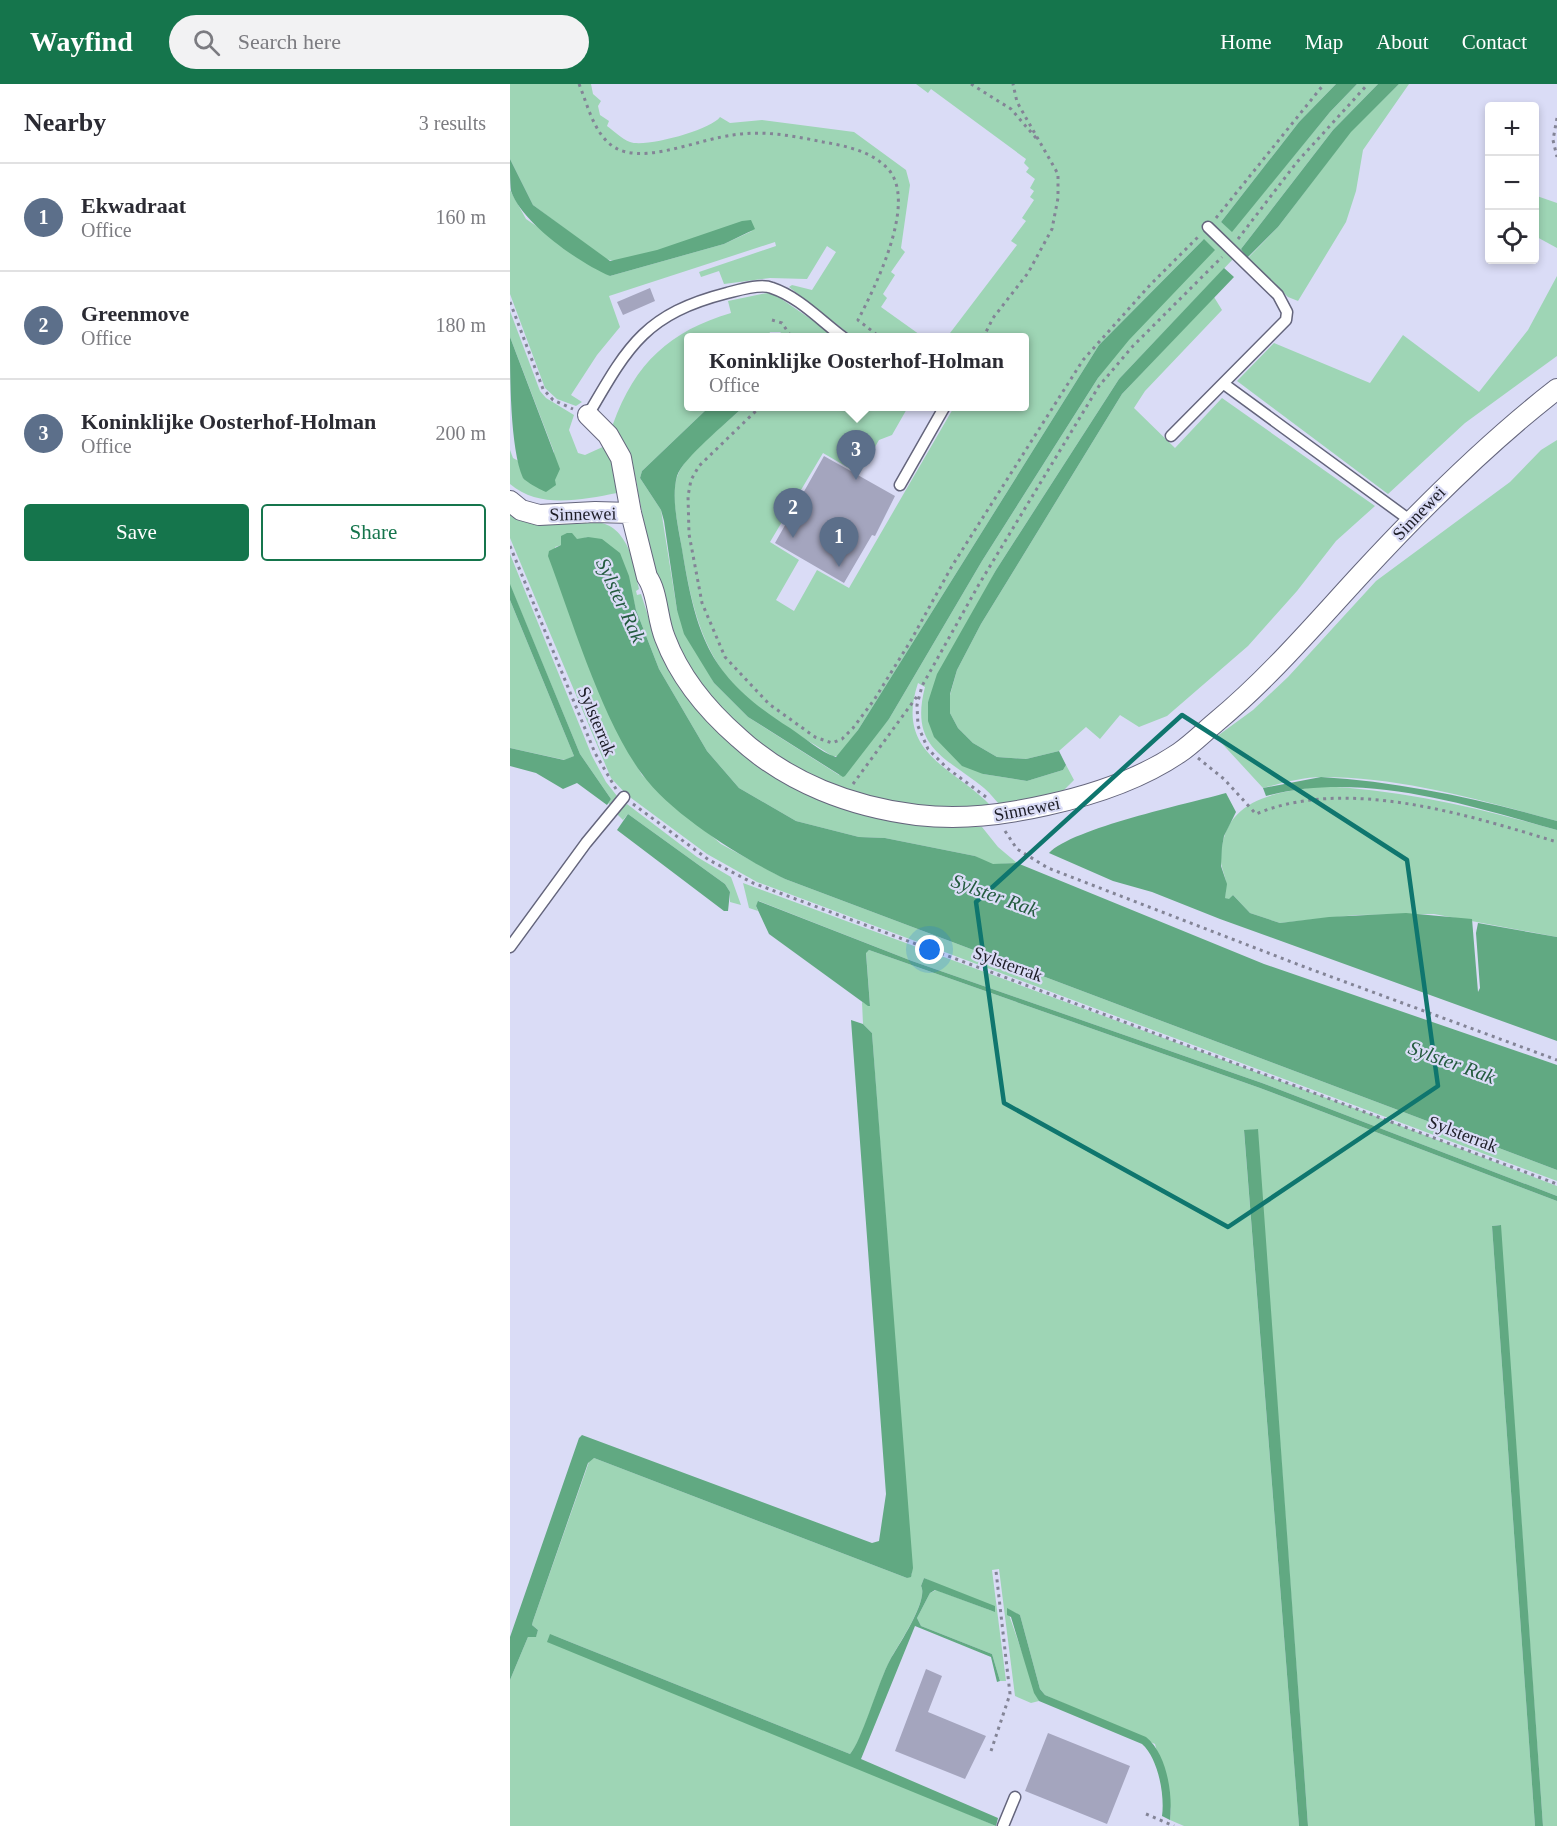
<!DOCTYPE html>
<html lang="en">
<head>
<meta charset="utf-8">
<style>
  body { margin:0; font-family:Georgia,serif; background:#f2f2f3; color:#2b2b33 }
  .controls { position:absolute; right:18px; top:18px; display:grid; overflow:hidden; border-radius:6px; box-shadow:0 3px 9px #0003 }
  .controls button { width:54px; height:54px; display:grid; place-items:center; padding:0; border:0; border-bottom:2px solid #e1e1e2; background:#fff; color:#2b2b33; font:30px sans-serif }
  .you { position:absolute; left:420px; top:866px; width:21px; height:21px; margin:-15px; border:4px solid #fff; border-radius:50%; background:#1a73e8; box-shadow:0 0 0 9px #1a73e833 }
  .badge { display:grid; place-items:center; width:39px; height:39px; border-radius:50%; background:#15754c; color:#fff; font-size:20px; font-weight:700 }
  .pin { position:absolute; translate:-50% -50px; filter:drop-shadow(0 2px 3px #0008) }
  .pin::after { content:''; position:absolute; top:32px; width:21px; height:18px; background:inherit; clip-path:polygon(0 0,100% 0,50% 100%) }
  .popup { position:absolute; left:174px; top:249px; width:345px; height:78px; box-sizing:border-box; display:grid; place-content:center; border-radius:6px; background:#fff; filter:drop-shadow(0 2px 4px #0005); font-size:20px; white-space:nowrap; color:#7c7c81 }
  .popup b { font-size:22px; color:#2b2b33 }
  .popup::after { content:''; position:absolute; left:50%; top:100%; margin-left:-12px; border:12px solid transparent; border-top-color:#fff }
  .list { margin:0; padding:0; list-style:none }
  h2 { display:flex; justify-content:space-between; align-items:center; height:78px; margin:0; padding:0 24px; font-size:26px }
  h2 small { font-size:20px; font-weight:400; color:#7c7c81 }
  .list li { display:grid; grid-template-columns:39px 1fr auto; gap:18px; align-items:center; box-sizing:border-box; height:108px; padding:0 24px; border-top:2px solid #e1e1e2 }
  .list b { display:block; font-size:22px; white-space:nowrap }
  .list p { margin:0; font-size:20px; white-space:nowrap; color:#7c7c81 }
  .list em { font-size:20px; font-style:normal; color:#7c7c81 }
  .actions { display:flex; gap:12px; padding:18px 24px }
  .actions a { flex:1; padding:14px 0; border:2px solid #15754c; border-radius:6px; text-align:center; font-size:21px; color:#15754c }
  .actions .main { background:#15754c; color:#fff }
  .icon { flex:none; width:33px; height:33px; fill:none; stroke:currentColor; stroke-width:2; stroke-linecap:round; stroke-linejoin:round }
  .map { position:relative; flex:none; width:1047px; height:1742px; overflow:hidden }
  header { display:flex; align-items:center; gap:36px; box-sizing:border-box; height:84px; padding:0 30px; background:#15754c; color:#fff }
  header strong { font-size:28px }
  nav { display:flex; gap:33px; margin-inline-start:auto; font-size:21px }
  .search { width:420px; height:54px; background:#f2f2f3; display:flex; align-items:center; gap:15px; box-sizing:border-box; padding:0 21px; border-radius:33px; color:#7c7c81; font-size:22px }
  main { display:flex }
  aside { flex:1; background:#fff }
  .map>svg:first-child { display:block }
  .green { fill:#9ed5b5 }
  .water { fill:#61a982 }
  .building { fill:#a4a5be }
  .lines { fill:none; stroke-linecap:round; stroke-linejoin:round }
  .service-casing { stroke:#64657c; stroke-width:13 }
  .minor-casing { stroke:#64657c; stroke-width:22 }
  .path { stroke:#838496; stroke-width:3; stroke-dasharray:3 4.5; stroke-linecap:butt }
  .service { stroke:#fff; stroke-width:10 }
  .minor { stroke:#fff; stroke-width:20 }
  .marked { fill:none; stroke:#0f766e; stroke-width:4.5; stroke-linejoin:round }
  .labels { text-anchor:middle; dominant-baseline:central; stroke-width:4.5; stroke-linejoin:round; paint-order:stroke }
  .street-label { font-size:18px; fill:#1d1d27; stroke:#dadcf6 }
  .water-label { font-size:20px; font-style:italic; fill:#245b3f; stroke:#dadcf6 }
</style>
</head>
<body>
<header>
<strong>Wayfind</strong>
<div class="search"><svg class="icon" aria-label="search" viewBox="0 0 24 24"><circle cx="10" cy="10" r="6"/><path d="M15 15l6 6"/></svg>Search here</div>
<nav><a>Home</a><a>Map</a><a>About</a><a>Contact</a></nav>
</header>
<main>
<aside>
<h2>Nearby<small>3 results</small></h2>
<ul class="list">
<li><span class="badge" style="background:#5c6f8a">1</span><div><b>Ekwadraat</b><p>Office</p></div><em>160 m</em></li>
<li><span class="badge" style="background:#5c6f8a">2</span><div><b>Greenmove</b><p>Office</p></div><em>180 m</em></li>
<li><span class="badge" style="background:#5c6f8a">3</span><div><b>Koninklijke Oosterhof-Holman</b><p>Office</p></div><em>200 m</em></li>
</ul>
<div class="actions"><a class="main">Save</a><a>Share</a></div>
</aside>
<div class="map">
<svg width="1047" height="1742" viewBox="0 0 1047 1742">
  <rect width="100%" height="100%" fill="#dadcf6"/>
  <path class="green" d="M0 0H81L83 10 91 17 88 22 90 31 99 37 97 42C104 47 112 55 120 58 135 64 201 46 210 33L220 39 252 36 344 48 396 86 400 101 391 164 395 168 381 188 385 191 373 210 377 214 371 223 413 253H343L279 203 282 201 302 206 326 168 317 162 297 195 260 194 214 200 209 187 191 193 189 188 266 162 265 158 99 212 110 243 87 271 61 311 72 318 66 322 47 315 35 304 0 210V106L16 135 100 192 214 160 242 147 105 177 95 175 23 121 0 75Z
    M406 0H826L789 38 711 138 722 147 820 28 847 0H868L823 46 731 165 738 174 768 143 841 47 889 0H899L853 66 846 107 836 138 788 217 778 213 732 170 724 174 609 295 486 486 418 618 473 690 517 697 553 686 556 681 564 696 553 707 493 725C487 718 481 710 474 704 436 673 399 664 415 603L408 599C384 671 445 683 482 723 384 730 289 702 219 632 203 616 187 599 176 579 149 526 140 466 128 408 127 399 125 390 122 382 116 368 105 355 103 340 125 279 160 247 221 229L218 217 257 209 267 212 327 253H276L270 248H260L258 253 178 254V322L199 323 132 387 130 394 151 426 167 526 204 599 238 633 329 691 379 635 472 477 588 294 694 155 589 261 348 646 329 672H322C297 655 268 641 245 622 192 578 182 524 171 460 168 439 159 408 169 388 181 365 214 342 233 323H398L382 351 369 356 349 390 313 369 260 458 289 476 266 516 284 527 307 486 339 504 444 323 514 322V254L437 253 507 161 501 157 516 137 512 134 524 116 520 113 524 107 520 104 525 95 516 88 519 84 514 79 516 75 421 5 418 9Z
    M1024 111 1047 119V164L1025 152Z
    M1047 192V272L955 339 878 410 727 297 764 259 860 299 893 251 969 308 1018 246Z
    M704 213 712 226 635 307 624 324 665 364 712 314 865 422 826 457 787 507 738 562 657 632 629 643 610 631 590 655 576 643 549 667 516 675 487 673 463 659 448 644 440 629V611L447 586 471 540 612 310Z
    M0 227 30 307 36 314 64 331 59 346 68 369 75 371 97 361 110 404 107 409C71 416 29 425 0 400V366L3 374 44 396V368L0 253Z
    M1047 356V737C971 716 892 693 812 693 793 693 772 699 753 704L706 653 743 626 778 593 866 497 1000 398 1031 366Z
    M0 429C32 458 89 416 113 455 123 469 125 488 129 505L126 507 127 511 131 510C140 537 147 566 162 591 209 670 297 722 385 738 413 743 444 743 472 743L488 763 507 779 491 780 555 821 465 772 375 754 349 753 286 737 229 704 197 667 149 585 126 526 122 510 78 453 45 463 108 649 132 691 211 760 275 795 1047 1086V1097L247 798 197 770 117 711 101 694 0 454Z
    M0 470 82 672 96 698 107 712 100 721 98 719 101 715 70 670 0 501Z
    M0 516 64 672 55 676 0 664Z
    M811 702C893 706 969 724 1047 746V853L924 830 846 831 770 839 740 829 723 811 719 816 715 814C715 809 716 805 716 800 716 792 710 783 711 774 713 714 764 709 811 702Z
    M117 720 187 773 221 793 231 821 220 818V808L215 800 118 730 113 736 106 729Z
    M233 799 857 1029 1047 1102V1112L752 999 402 877 249 817 246 822 248 827 239 824Z
    M359 866 750 1004 1047 1117V1742H1033L990 1141 982 1142 1025 1742H798L747 1045 734 1047 789 1742H674L660 1736 661 1725 645 1660 535 1611 530 1605 510 1531 497 1525 529 1617 521 1619 505 1612 489 1485 482 1486 496 1597H490L482 1570 411 1542 407 1534 420 1509 426 1506 485 1528 414 1494 411 1502C419 1516 388 1561 380 1576 369 1597 352 1659 340 1670L40 1550 486 1742H0V1596L18 1553 26 1552 28 1546 22 1541 23 1537 80 1375 84 1374 397 1494 402 1490 362 949 353 940 352 918 360 922 356 868Z"/>
  <path class="water" d="M826 0H847L820 28 722 148 711 138 789 38Z
    M868 0H889L841 48 768 143 737 174 731 165 823 46Z
    M0 75 23 121 100 177 147 166 232 137 241 136 245 145 214 160 100 192C69 179 12 139 1 107 0 98 0 84 0 75Z
    M694 155 705 166 619 256 588 294 472 477 379 635 335 692 333 693 238 633 204 599 174 550 167 526 154 437 151 426 130 394 132 387 199 323H233C217 339 173 374 167 392 161 414 168 442 172 465 187 556 200 593 280 644 294 653 310 668 326 673L348 646 589 261Z
    M714 184 724 193 612 310 471 540 447 586 440 610V629L448 644 463 659 487 673 516 675 549 667 556 681 553 686 517 697 473 690 452 682 424 653 418 637V618L427 590 486 486 609 295Z
    M0 253 50 385 45 396 46 401 36 408C31 406 16 398 13 394 0 365 0 291 0 253Z
    M57 449H62L67 455 78 453 92 455 110 469 119 492 126 526 149 585 197 667 229 704 286 737 349 753 375 754 465 772 483 780 507 779 754 880 1047 981V1086L275 795C229 772 162 731 132 690 91 634 63 538 38 472L39 467 51 461V452Z
    M0 500 70 670 101 715 97 721 67 699 53 705 26 689 0 682V664L54 676 64 672 0 516Z
    M811 693C892 698 969 715 1047 737V746C953 720 853 687 756 712L753 704Z
    M716 709 726 728 714 752 712 763 711 782 717 800 715 814 719 815 723 811 740 829 770 839 819 833 896 829 962 835 968 908 970 904 966 849 968 839 1047 853V957L710 835 642 808 603 797 539 769C563 744 677 720 716 709Z
    M118 730 215 800 220 808 218 827H214L107 746Z
    M248 817 402 877 752 999 1047 1112V1117L750 1004 359 866 356 869 360 922H358L259 850 246 822Z
    M341 936 353 940 362 949 403 1484 401 1493 397 1494 84 1374 78 1379 23 1537 22 1541 28 1546 26 1553H18L0 1596V1553L69 1354 72 1351 362 1459 369 1457 376 1410Z
    M748 1045 798 1742H789L734 1046Z
    M991 1141 1033 1742H1025L982 1142Z
    M414 1494 485 1522V1528L425 1506 420 1509 407 1534 411 1542 482 1570 490 1597 487 1598 481 1573 405 1542 351 1675 488 1734 486 1742 37 1558 40 1550 340 1670C351 1659 369 1596 380 1576 388 1562 419 1516 411 1502Z
    M497 1524 510 1531 530 1605 535 1611 636 1653C657 1670 663 1710 660 1736L652 1732C655 1711 648 1674 632 1660L529 1617 524 1609 501 1533 497 1531Z"/>
  <path class="building" d="M140 204 145 217 113 231 107 218Z
    M314 372 385 412 365 452 362 451 334 499 265 459Z
    M416 1585 432 1592 418 1628 476 1652 455 1695 385 1667Z
    M538 1649 620 1682 597 1740 515 1707Z"/>
  <g class="lines">
    <defs>
      <path id="service" d="M714 300 901 437
        M78 331C118 262 135 230 217 209 229 206 251 199 262 204 289 213 311 237 334 254
        M661 352 776 236 777 228 768 211 698 143
        M390 401 435 322
        M0 863 76 759 114 713
        M493 1742 505 1713"/>
      <path id="minor" d="M78 331 98 351 111 374 121 429 137 493C148 508 147 535 155 554 170 594 198 627 229 654 278 699 342 723 407 731 452 736 493 731 537 721 583 711 629 696 669 669 682 660 694 648 706 638 760 593 804 541 852 489 913 423 976 360 1047 305
        M0 417 11 426 29 431 85 428 121 429"/>
    </defs>
    <use href="#service" class="service-casing"/>
    <use href="#minor" class="minor-casing"/>
    <path class="path" d="M69 0C79 24 86 61 116 68 147 75 191 55 223 51 253 46 284 52 313 58 336 62 362 67 379 86 407 120 365 203 348 236L371 254
      M461 0 501 25 526 54
      M1047 34 1043 56 1047 73
      M706 134 814 0
      M728 155 787 78 858 0
      M0 218 33 305 43 316 63 325
      M262 236 272 239 282 254
      M473 254 483 234 518 189 542 145 548 114V90L507 18 503 0
      M251 322 189 382 181 396 178 412 179 450 192 519 215 573 259 620 305 653 322 659 332 655 343 644 364 616 400 558 442 482 573 276 640 201 689 152
      M0 462 85 669 106 705
      M688 674 714 695 746 730C836 692 958 731 1047 758
      M343 700 408 611
      M476 713 437 684 418 665 408 642 407 621 412 602 468 502 589 302 623 262 712 173
      M123 720 199 776 243 799 1047 1100
      M495 747 507 765 538 784 792 882 1047 976
      M481 1667 500 1610 486 1487
      M636 1730 664 1742"/>
    <use href="#service" class="service"/>
    <use href="#minor" class="minor"/>
  </g>
  <path class="marked" d="M672 631 897 776 928 1002 718 1143 494 1019 466 818Z"/>
  <g class="labels">
    <g class="street-label">
      <text transform="translate(909 429) rotate(-46)">Sinnewei</text>
      <text transform="translate(73 430) rotate(-1)">Sinnewei</text>
      <text transform="translate(87 637) rotate(67)">Sylsterrak</text>
      <text transform="translate(517 725) rotate(-11)">Sinnewei</text>
      <text transform="translate(498 880) rotate(20)">Sylsterrak</text>
      <text transform="translate(953 1050) rotate(21)">Sylsterrak</text>
    </g>
    <g class="water-label">
      <text transform="translate(111 516) rotate(65)">Sylster Rak</text>
      <text transform="translate(485 811) rotate(20)">Sylster Rak</text>
      <text transform="translate(942 978) rotate(20)">Sylster Rak</text>
    </g>
  </g>
</svg>
<div class="controls">
<button>+</button>
<button>−</button>
<button><svg class="icon" aria-label="locate" viewBox="0 0 24 24"><circle cx="12" cy="12" r="6"/><path d="M12 2v4M12 18v4M2 12h4M18 12h4"/></svg></button>
</div>
<div class="you"></div>
<div class="pin badge" style="left:329px;top:483px;background:#5c6f8a">1</div>
<div class="pin badge" style="left:283px;top:454px;background:#5c6f8a">2</div>
<div class="pin badge" style="left:346px;top:396px;background:#5c6f8a">3</div>
<div class="popup"><b>Koninklijke Oosterhof-Holman</b>Office</div>
</div>
</main>
</body>
</html>
